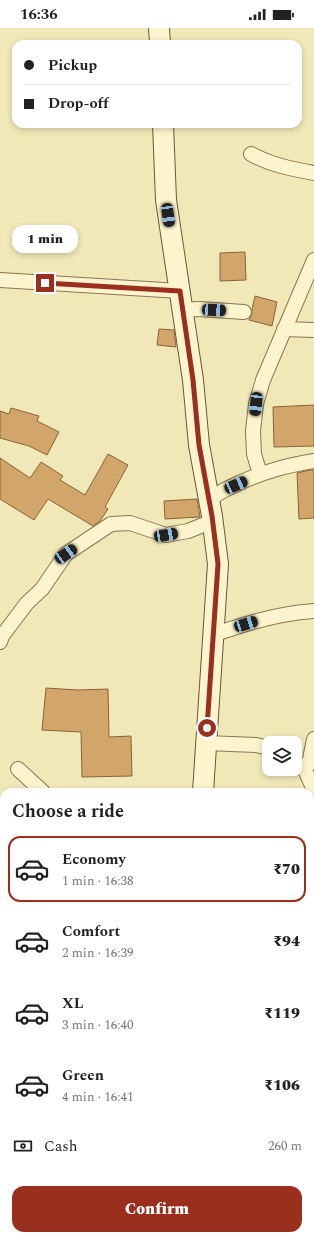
<!DOCTYPE html>
<meta charset="utf-8">
<style>
body{margin:0;font-family:Spectral,serif;background:#f6f6f6;color:#222;height:100vh;display:flex;flex-direction:column;font-size:15px;white-space:nowrap}
*{box-sizing:border-box;margin:0}
p{font-size:13px;color:#767676}
.icon{flex:none;width:22px;height:22px;fill:none;stroke:currentColor;stroke-width:2;stroke-linecap:round;stroke-linejoin:round}
.map{position:relative;flex:1;overflow:hidden}
.details{position:absolute;left:0px;top:760px;width:314px;height:452px;display:flex;flex-direction:column;background:#fff;border-radius:12px 12px 0 0;box-shadow:0 2px 6px #0003}
.details>*{flex:none}
.hud{position:absolute;left:12px;top:12px;width:290px;height:88px;border-radius:12px;box-shadow:0 2px 6px #0003;display:grid;align-content:center;height:88px;padding:0 12px;background:#fff}
.fabs{position:absolute;left:262px;top:708px;display:grid;gap:8px}
.fabs a{display:grid;place-items:center;width:40px;height:40px;border-radius:8px;background:#fff;box-shadow:0 2px 6px #0003;font-size:20px}
.end{position:absolute;width:18px;height:18px;margin:-9px;border:5px solid #9b2f1e;background:#fff;box-shadow:0 0 0 2px #fff}
.from{border-radius:50%}
.bubble{position:absolute;height:28px;border-radius:12px;background:#fff;box-shadow:0 2px 6px #0003;font-size:13px;font-weight:800;line-height:28px;text-align:center}
.car{position:absolute;width:12px;height:24px;margin:-12px -6px;border-radius:5px;box-shadow:0 0 3px 1px #0007;background:linear-gradient(#222 24%,#8ab4d8 0 40%,#222 0 76%,#8ab4d8 0 86%,#222 0)}
.hud b{display:flex;align-items:center;gap:14px;height:38px;font-size:15px}
.hud b+b{border-top:1px solid #e0e0e0}
.hud i{width:10px;height:10px;background:#222}
ul{padding:0;list-style:none}
li{display:flex;align-items:center;gap:12px;height:66px;margin:0 8px 6px;padding:0 4px;border:2px solid transparent;border-radius:12px}
li div{flex:1}
li b{display:block;font-size:15px}
li em{font-style:normal;font-weight:800}
li.current{border-color:#9b2f1e}
li>.icon{width:36px;height:36px;stroke-width:1.5}
h2{padding:0 12px;font-size:18px;line-height:48px}
.pay{display:flex;align-items:center;gap:10px;height:44px;padding:0 12px;font-size:15px}
.pay p{margin-inline-start:auto}
.primary-button{display:flex;gap:8px;margin-top:auto;padding:8px 12px}
.primary-button a{flex:1;height:46px;border-radius:12px;background:#9b2f1e;color:#fff;font-size:16px;font-weight:800;line-height:46px;text-align:center}
.status{display:flex;justify-content:space-between;align-items:center;height:28px;padding:0 20px;background:#fff;direction:ltr}
.status svg{height:11px;fill:currentColor}
.map>svg:first-child{display:block}
.building{fill:#d2a56b;stroke:#896337}
.lines{fill:none;stroke-linecap:round;stroke-linejoin:round}
.street-casing{stroke:#887752;stroke-width:16}
.secondary-casing{stroke:#695736;stroke-width:22}
.street{stroke:#fcf4cc;stroke-width:14}
.secondary{stroke:#fcf4cc;stroke-width:20}
.route{stroke:#9b2f1e;stroke-width:5}
</style>
<div class="status"><b>16:36</b><svg viewBox="0 0 49 12"><path d="M0 12V9h3v3zM5 12V6h3v6zM10 12V3h3v9zM15 12V0h3v12zM26 1h20v11H26zM47 4h2v5h-2z"/></svg></div>
<div class="map">
<svg width="314" height="1212" viewBox="0 0 314 1212">
<rect width="100%" height="100%" fill="#f1e8b8"/>
<g class="building">
<path d="M 245,224 L 246,252 L 220,253 L 220,225 Z"/>
<path d="M 255,268 L 277,274 L 272,298 L 249,292 L 252,285 L 252,281 Z"/>
<path d="M 159,301 L 174,302 L 176,319 L 157,317 Z"/>
<path d="M 314,377 L 314,418 L 274,419 L 273,379 Z"/>
<path d="M 11,380 L 39,388 L 37,393 L 59,404 L 47,427 L 29,418 L 0,410 L 0,383 L 9,386 Z"/>
<path d="M 108,426 L 128,437 L 105,479 L 108,481 L 100,493 L 93,498 L 48,471 L 34,492 L 0,471 L 0,430 L 30,450 L 41,434 L 63,448 L 60,452 L 85,467 Z"/>
<path d="M 310,442 L 314,442 L 314,490 L 299,491 L 297,445 Z"/>
<path d="M 197,471 L 200,489 L 165,491 L 164,473 Z"/>
<path d="M 46,660 L 78,662 L 108,661 L 109,709 L 131,708 L 132,748 L 82,749 L 81,704 L 42,702 Z"/>
</g>
<g class="lines">
<g class="street-casing">
<g id="street">
<path d="M 251,126 C 271,137 292,141 314,145"/>
<path d="M 0,252 L 180,263"/>
<path d="M 182,282 L 199,281 L 244,284"/>
<path d="M 284,301 L 314,302"/>
<path d="M 260,446 L 254,426 L 253,403 L 256,376 L 263,352 L 314,232"/>
<path d="M 209,472 C 220,463 227,461 239,455 C 266,443 285,438 314,433"/>
<path d="M 213,607 C 246,595 279,585 314,583"/>
<path d="M 0,614 L 2,608 L 27,575 L 42,561 L 66,526 L 111,496 L 130,495 L 166,507 L 188,503 L 213,493"/>
<path d="M 206,715 L 256,717 L 269,720"/>
<path d="M 295,733 L 305,742 L 314,762"/>
<path d="M 302,739 L 309,736 L 314,711"/>
<path d="M 18,741 L 43,764"/>
<path d="M 310,941 L 314,941"/>
</g>
</g>
<g class="secondary-casing">
<g id="secondary">
<path d="M 159,0 L 160,16"/>
<path d="M 163,96 L 166,172 L 193,352 L 199,417 L 212,488 L 218,536 L 203,764"/>
<path d="M 156,1212 L 157,1208"/>
</g>
</g>
<use href="#street" class="street"/>
<use href="#secondary" class="secondary"/>
</g>
<g class="lines">
<path class="route" d="M 45,255 L 180,263 L 193,352 L 199,417 L 212,488 L 218,536 L 207,700"/>
</g>
</svg>
<div class="fabs">
<a><svg class="icon" aria-label="layers" viewBox="0 0 24 24"><path d="M12 4l9 5-9 5-9-5zM3 14l9 5 9-5"/></svg></a>
</div>
<i class="end from" style="left:207px;top:700px"></i>
<i class="end" style="left:45px;top:255px"></i>
<div class="bubble" style="left:12px;top:197px;width:66px">1 min</div>
<i class="car" style="left:168px;top:187px;rotate:172deg"></i>
<i class="car" style="left:214px;top:282px;rotate:93deg"></i>
<i class="car" style="left:256px;top:376px;rotate:186deg"></i>
<i class="car" style="left:236px;top:457px;rotate:66deg"></i>
<i class="car" style="left:166px;top:507px;rotate:80deg"></i>
<i class="car" style="left:66px;top:526px;rotate:55deg"></i>
<i class="car" style="left:246px;top:596px;rotate:73deg"></i>
<div class="hud">
<b><i class="from"></i>Pickup</b>
<b><i></i>Drop-off</b>
</div>
<section class="details">
<h2>Choose a ride</h2>
<ul>
<li class="current"><svg class="icon" aria-label="car" viewBox="0 0 24 24"><path d="M5 17H2v-5l4-1 3-4h7l3 4 3 1v5h-3M9 17h6M6 11h13"/><circle cx="7" cy="17" r="2"/><circle cx="17" cy="17" r="2"/></svg><div><b>Economy</b><p>1 min · 16:38</p></div><em>₹70</em></li>
<li><svg class="icon" aria-label="car" viewBox="0 0 24 24"><path d="M5 17H2v-5l4-1 3-4h7l3 4 3 1v5h-3M9 17h6M6 11h13"/><circle cx="7" cy="17" r="2"/><circle cx="17" cy="17" r="2"/></svg><div><b>Comfort</b><p>2 min · 16:39</p></div><em>₹94</em></li>
<li><svg class="icon" aria-label="car" viewBox="0 0 24 24"><path d="M5 17H2v-5l4-1 3-4h7l3 4 3 1v5h-3M9 17h6M6 11h13"/><circle cx="7" cy="17" r="2"/><circle cx="17" cy="17" r="2"/></svg><div><b>XL</b><p>3 min · 16:40</p></div><em>₹119</em></li>
<li><svg class="icon" aria-label="car" viewBox="0 0 24 24"><path d="M5 17H2v-5l4-1 3-4h7l3 4 3 1v5h-3M9 17h6M6 11h13"/><circle cx="7" cy="17" r="2"/><circle cx="17" cy="17" r="2"/></svg><div><b>Green</b><p>4 min · 16:41</p></div><em>₹106</em></li>
</ul>
<div class="pay"><svg class="icon" aria-label="cash" viewBox="0 0 24 24"><path d="M3 7h18v10H3z"/><circle cx="12" cy="12" r="2"/></svg>Cash<p>260 m</p></div>
<div class="primary-button"><a>Confirm</a></div>
</section>
</div>
